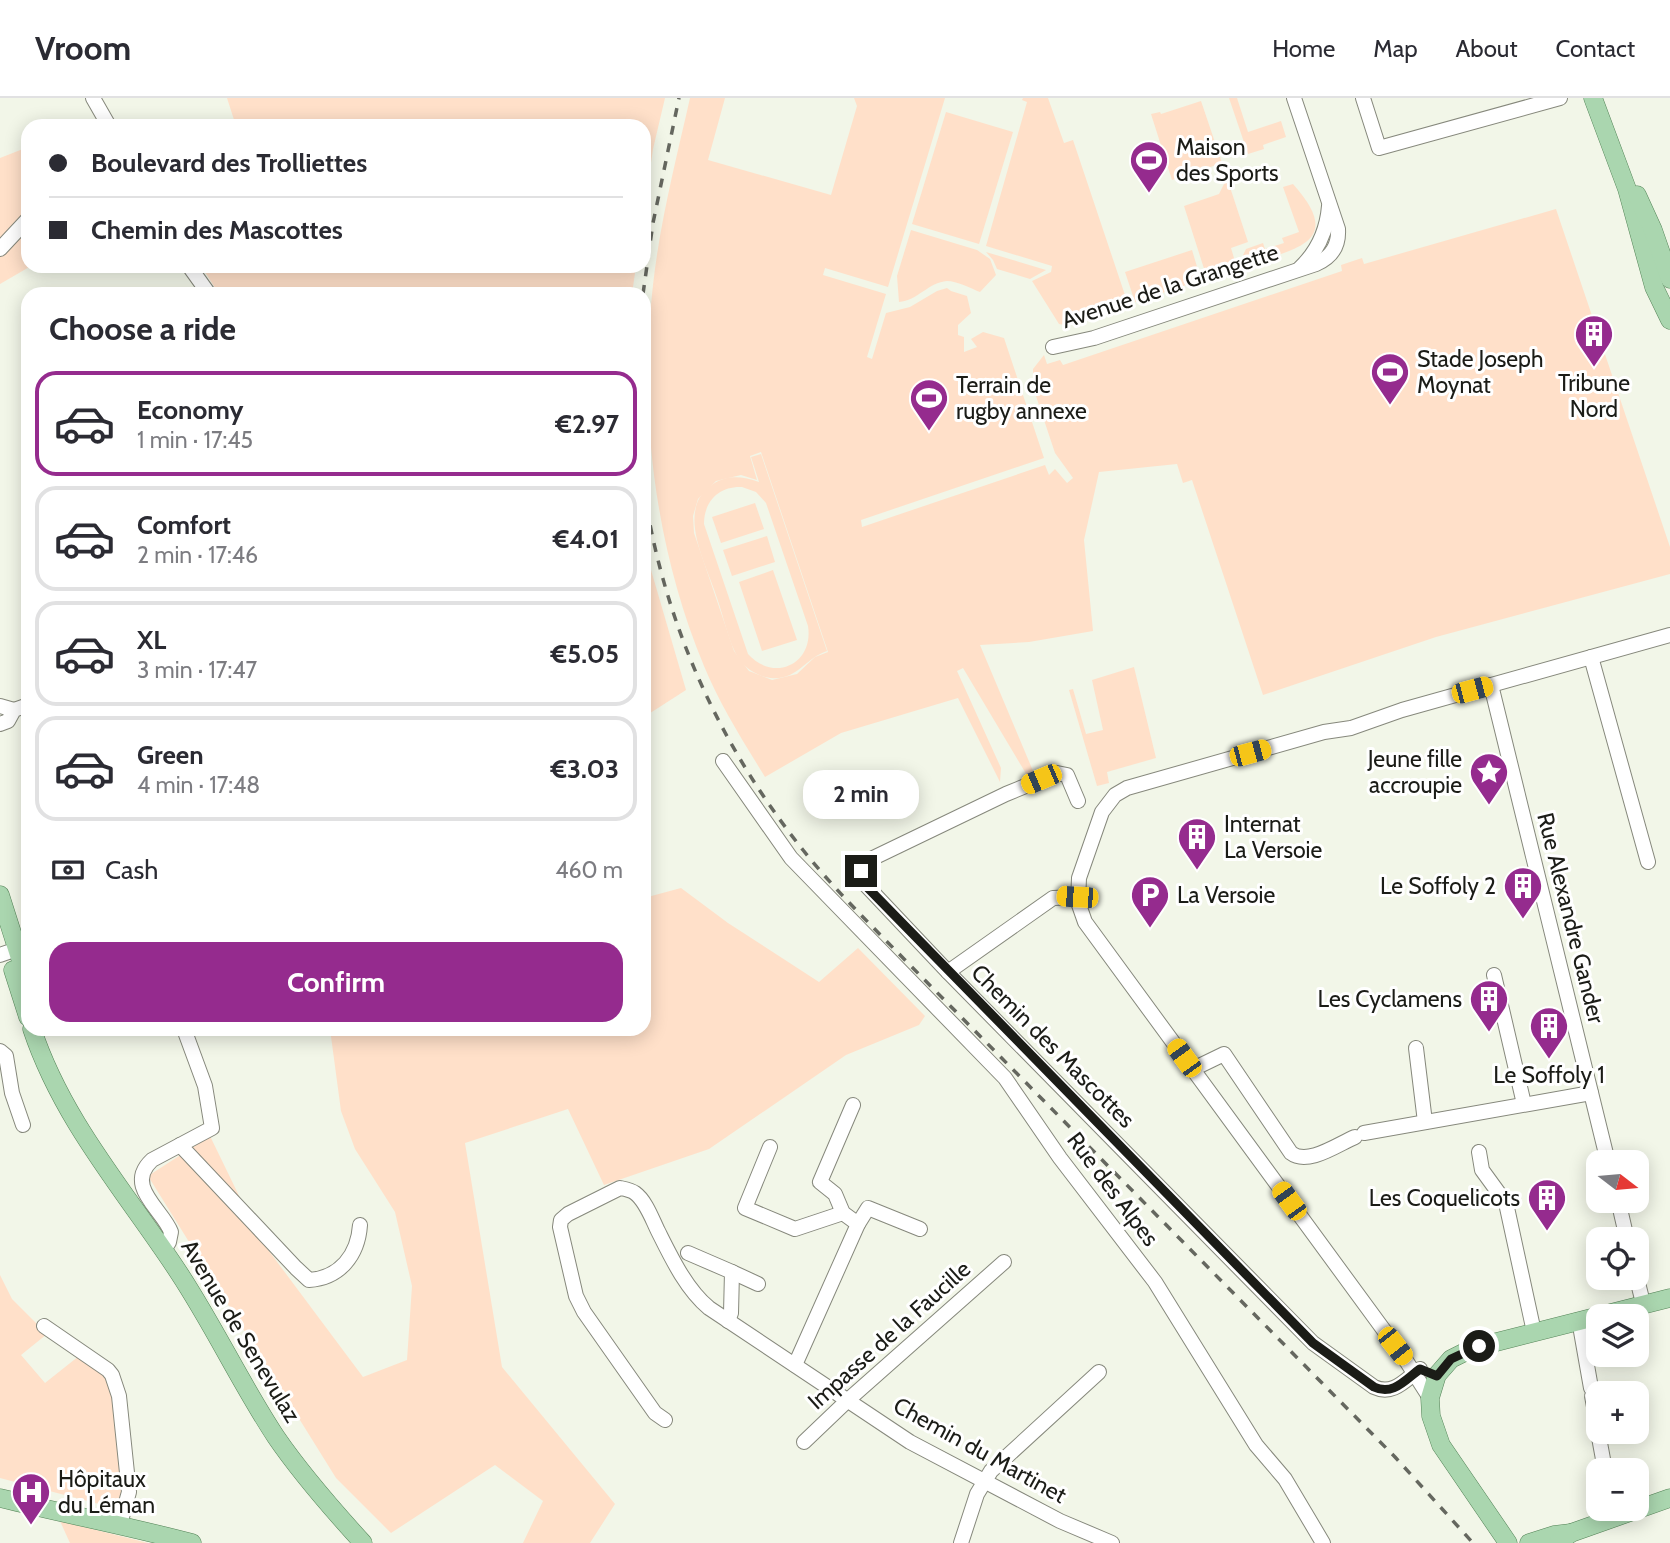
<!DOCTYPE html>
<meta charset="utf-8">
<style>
body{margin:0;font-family:Cabin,sans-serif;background:#f2f2f3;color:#2b2b33;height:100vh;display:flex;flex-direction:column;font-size:26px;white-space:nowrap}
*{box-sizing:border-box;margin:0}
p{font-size:23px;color:#7c7c81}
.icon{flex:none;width:38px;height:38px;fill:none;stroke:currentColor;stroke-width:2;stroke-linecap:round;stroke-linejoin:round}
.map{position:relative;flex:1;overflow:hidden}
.panel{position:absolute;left:21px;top:189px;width:630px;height:749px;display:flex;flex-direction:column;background:#fff;border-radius:21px;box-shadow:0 4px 18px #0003}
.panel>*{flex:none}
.top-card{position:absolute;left:21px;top:21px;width:630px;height:154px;border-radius:21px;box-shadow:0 4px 18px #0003;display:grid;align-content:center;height:154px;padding:0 28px;background:#fff}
.needle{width:46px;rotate:106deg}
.controls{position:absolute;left:1586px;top:1052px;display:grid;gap:14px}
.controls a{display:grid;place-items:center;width:63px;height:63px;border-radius:14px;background:#fff;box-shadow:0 4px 18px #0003;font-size:35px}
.end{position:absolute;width:32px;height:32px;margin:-16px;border:9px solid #1b1c17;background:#fff;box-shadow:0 0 0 4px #fff}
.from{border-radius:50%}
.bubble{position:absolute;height:49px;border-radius:21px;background:#fff;box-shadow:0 4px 18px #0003;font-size:23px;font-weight:700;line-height:49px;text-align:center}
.car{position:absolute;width:21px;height:42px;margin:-21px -10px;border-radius:9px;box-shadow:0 0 5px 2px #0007;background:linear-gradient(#f5c518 24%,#345 0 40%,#f5c518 0 76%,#345 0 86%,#f5c518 0)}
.top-card b{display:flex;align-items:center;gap:24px;height:66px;font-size:26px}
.top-card b+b{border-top:2px solid #e1e1e2}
.top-card i{width:18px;height:18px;background:#2b2b33}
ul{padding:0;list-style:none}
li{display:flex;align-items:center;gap:21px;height:105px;margin:0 14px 10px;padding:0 14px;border:4px solid #e1e1e2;border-radius:21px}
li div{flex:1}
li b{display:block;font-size:26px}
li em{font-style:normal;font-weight:700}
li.current{border-color:#952b8e}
li>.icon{width:63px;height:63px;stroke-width:1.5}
h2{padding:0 28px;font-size:32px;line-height:84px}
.pay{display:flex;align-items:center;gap:18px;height:77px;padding:0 28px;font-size:26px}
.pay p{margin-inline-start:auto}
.button{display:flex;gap:14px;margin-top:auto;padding:14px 28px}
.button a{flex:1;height:80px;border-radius:21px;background:#952b8e;color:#fff;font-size:28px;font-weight:700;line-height:80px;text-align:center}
header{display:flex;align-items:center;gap:42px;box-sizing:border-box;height:98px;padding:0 35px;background:#fff;border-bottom:2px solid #e1e1e2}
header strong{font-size:33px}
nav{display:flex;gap:38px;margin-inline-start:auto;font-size:24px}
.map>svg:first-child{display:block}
.green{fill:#ffe0c9;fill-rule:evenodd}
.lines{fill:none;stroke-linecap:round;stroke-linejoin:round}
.minor-casing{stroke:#86887c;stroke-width:16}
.major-casing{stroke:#548357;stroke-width:19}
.minor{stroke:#fff;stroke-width:14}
.major{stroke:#aad6af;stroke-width:18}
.rail{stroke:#65675f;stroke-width:3.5;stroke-dasharray:9 9;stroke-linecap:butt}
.route{stroke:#1b1c17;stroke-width:9}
.labels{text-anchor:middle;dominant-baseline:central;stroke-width:6;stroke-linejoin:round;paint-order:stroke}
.poi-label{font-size:23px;fill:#1b1c17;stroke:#fff;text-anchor:start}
.street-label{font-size:23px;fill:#1b1c17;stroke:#fff}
</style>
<header>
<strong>Vroom</strong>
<nav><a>Home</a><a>Map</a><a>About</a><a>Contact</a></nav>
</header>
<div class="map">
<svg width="1670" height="1445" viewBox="0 0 1670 1445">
<rect width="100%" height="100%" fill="#f2f6e8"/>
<g class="green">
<path d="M 227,0 L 665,0 L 653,51 L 644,113 L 644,28 L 236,28 Z"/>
<path d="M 690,0 L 725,0 L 708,62 L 831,97 L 857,8 L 854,0 L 945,0 L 888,189 L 825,170 L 823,177 L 886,196 L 867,259 L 872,261 L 886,215 L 910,209 L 937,193 L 947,190 L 951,193 L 967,198 L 971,215 L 958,227 L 958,237 L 964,239 L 964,254 L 977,249 L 971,241 L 983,234 L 1004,240 L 1044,360 L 861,422 L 862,429 L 1045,367 L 1049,377 L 1055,371 L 1067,385 L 1073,380 L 1055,355 L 1033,289 L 1033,271 L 1044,257 L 1047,266 L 1060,262 L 1063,267 L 1342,173 L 1341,167 L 1362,160 L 1364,166 L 1556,111 L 1670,449 L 1670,476 L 1436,539 L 1263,597 L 1192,382 L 1183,385 L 1177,366 L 1099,374 L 1084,442 L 1093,533 L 1029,544 L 980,547 L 1036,680 L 1028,679 L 963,570 L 957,573 L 1001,670 L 1000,684 L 958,600 L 841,635 L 765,679 C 743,643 720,607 704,568 C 655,450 638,313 653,187 C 660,124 676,62 690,0 ZM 761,354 L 828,554 L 815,559 L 797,576 L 772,582 L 749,573 L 734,553 L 694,435 L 693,418 L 698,401 L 716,383 L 741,377 L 757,382 L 750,358 Z"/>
<path d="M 1023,0 L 1048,0 L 1064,45 L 1073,42 L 1128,206 L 1065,227 L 1059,226 L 1032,183 L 1051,174 L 1052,168 L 986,148 L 1027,4 L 1022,2 Z"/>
<path d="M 1229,0 L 1237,0 L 1248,34 L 1281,23 L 1286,39 L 1263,47 L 1264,51 L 1248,56 Z"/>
<path d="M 1201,3 L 1222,65 L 1172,82 L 1151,16 L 1160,14 L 1161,16 Z"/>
<path d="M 946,14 L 1013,34 L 979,146 L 912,126 Z"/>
<path d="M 28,49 L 28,168 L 31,168 L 0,186 L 0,60 Z"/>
<path d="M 1227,80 L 1248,144 L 1231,150 L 1237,170 L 1207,180 L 1184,108 L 1219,96 Z"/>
<path d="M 1293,86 C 1346,145 1295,151 1246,167 L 1243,157 L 1246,151 L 1263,145 L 1265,151 L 1284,145 L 1282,140 L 1299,134 L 1283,89 Z"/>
<path d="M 911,132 L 977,152 L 990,161 L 996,177 L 980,194 C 970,190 957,183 947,183 C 929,184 917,203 899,204 L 897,178 Z"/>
<path d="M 1192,152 L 1201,182 L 1135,204 L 1125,174 Z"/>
<path d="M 986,154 L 1046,172 L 1030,181 L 997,171 L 993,162 Z"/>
<path d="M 201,168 L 636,168 L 632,196 L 219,196 Z"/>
<path d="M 761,356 L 827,553 C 803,561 796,586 765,579 C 755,576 745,570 739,561 C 728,544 724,519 717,500 C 707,467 674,411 713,386 C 729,376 743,379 759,384 L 751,359 ZM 742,389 L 756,394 L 766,405 L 808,528 C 814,566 774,585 748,556 L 704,426 C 704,403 719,388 742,389 Z"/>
<path d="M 755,405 L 764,431 L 721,445 L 712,419 Z"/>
<path d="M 767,438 L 775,464 L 732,478 L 723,452 Z"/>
<path d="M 644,448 L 686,592 L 644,619 Z"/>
<path d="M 773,472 L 797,542 L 762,553 L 739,484 Z"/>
<path d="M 1134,569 L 1156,660 L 1107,674 L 1109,685 L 1097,688 L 1069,592 L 1073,591 L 1086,636 L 1103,632 L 1092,582 Z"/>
<path d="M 681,790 L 728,825 L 819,884 L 858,850 L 925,918 L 919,927 L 846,957 L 709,1051 L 604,1087 L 568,1011 L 465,1045 L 502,1269 L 615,1406 L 590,1445 L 523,1445 L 543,1403 L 495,1367 L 391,1435 L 336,1380 L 148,1078 L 210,1038 L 260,1141 L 363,1279 L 407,1262 L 412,1188 L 395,1114 L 355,1051 L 341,1013 L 330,931 L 644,931 L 644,800 Z"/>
<path d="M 0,1177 L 12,1201 L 47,1236 L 21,1257 L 45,1285 L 79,1258 L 102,1273 L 111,1290 L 123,1396 L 118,1411 L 0,1380 Z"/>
<path d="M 60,1423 L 148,1445 L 70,1445 Z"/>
</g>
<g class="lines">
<g class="minor-casing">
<g id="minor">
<path d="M 93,0 L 109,28"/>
<path d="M 1363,0 L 1379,50 L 1560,0"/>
<path d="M 0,151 L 28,121"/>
<path d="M 189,168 L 209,196"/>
<path d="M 1300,170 C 1318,153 1327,132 1329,108"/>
<path d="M 1053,249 L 1094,240 L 1316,166 C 1332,159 1339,147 1338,131 L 1294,0"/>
<path d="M 1591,559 L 1648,764"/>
<path d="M 1491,587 L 1608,1064"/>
<path d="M 0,608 L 14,612"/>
<path d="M 0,626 L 8,623 L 14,612 L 28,607"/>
<path d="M 723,663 L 791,760 L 1005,980 L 1060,1060 L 1155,1184 L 1256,1347 L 1285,1381 L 1323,1445"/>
<path d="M 1078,703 L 1067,677 L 1057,675 L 1006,696 L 869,762 L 862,769 L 862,783 L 948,874 L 1313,1245 L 1374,1289 C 1393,1298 1405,1282 1420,1271"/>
<path d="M 0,857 L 17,851"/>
<path d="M 948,874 L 1053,800 L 1077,799"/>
<path d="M 1494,877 L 1524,1006"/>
<path d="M 1416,950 L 1425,1024"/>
<path d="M 0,953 L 6,958 L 12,995 L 23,1027"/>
<path d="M 1193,971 L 1224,956 L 1291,1055 C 1308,1068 1338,1046 1355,1039"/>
<path d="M 1364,1035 L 1591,995"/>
<path d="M 180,1047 L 296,1170 L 309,1182 C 340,1180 358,1157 360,1127"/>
<path d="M 770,1049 L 745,1110 L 795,1131 L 843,1115"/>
<path d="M 1479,1054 L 1482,1072 L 1506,1105 L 1534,1234"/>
<path d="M 1618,1102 L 1627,1141"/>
<path d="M 858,1126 L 868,1110 L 920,1131"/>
<path d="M 164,1152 L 169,1144 L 171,1134 C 162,1111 124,1088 152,1062 L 212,1030 L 205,988 L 184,931"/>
<path d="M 688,1155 L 732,1174 L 731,1215 L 728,1223"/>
<path d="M 732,1174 L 758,1186"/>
<path d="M 1636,1177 L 1643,1205"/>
<path d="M 1579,1222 L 1591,1290"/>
<path d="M 44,1228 L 108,1272 L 112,1277 L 119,1298 L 129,1394 L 120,1426"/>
<path d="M 795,1267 L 858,1126 L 843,1115 L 835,1096 L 820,1084 L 853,1007"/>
<path d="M 1592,1298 L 1598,1330"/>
<path d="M 1430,1300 L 1405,1261 L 1085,824 L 1078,804 L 1079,780 L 1102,714 L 1115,697 L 1127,690 L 1324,634 L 1351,630 L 1402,612 L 1670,537"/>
<path d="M 665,1322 L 655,1315 L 584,1214 L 576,1198 L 560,1129 L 561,1122 L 568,1116 L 620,1090 C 625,1091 631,1092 635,1095 C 646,1103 652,1121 658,1133 C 671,1159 686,1191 709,1210 L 910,1344 L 1060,1423 L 1112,1445"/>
<path d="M 1598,1334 L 1605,1372"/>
<path d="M 804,1344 L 848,1302 L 1004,1164"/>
<path d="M 961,1445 L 977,1396 L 991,1373 L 1099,1274"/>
</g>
</g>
<g class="major-casing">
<g id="major">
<path d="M 1593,0 L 1627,91 L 1654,189 L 1670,222"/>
<path d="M 1637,97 L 1653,132 L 1670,181"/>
<path d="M 0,797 L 28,885"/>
<path d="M 13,872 L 28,919"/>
<path d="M 32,931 C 63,1024 126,1094 179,1175 C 214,1228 241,1286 276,1339 C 302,1377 332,1411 363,1445"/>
<path d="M 0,1400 C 64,1416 128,1428 192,1445"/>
<path d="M 1508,1445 L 1441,1347 L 1431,1318 L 1430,1300 L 1437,1277 L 1451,1261 L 1473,1250 L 1670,1200"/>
<path d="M 1529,1445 L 1554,1437 L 1571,1435"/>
<path d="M 1558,1445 L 1571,1435 L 1670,1400"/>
</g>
</g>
<use href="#minor" class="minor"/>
<use href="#major" class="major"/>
<g class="rail">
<path d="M 643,196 L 653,125 L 679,0"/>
<path d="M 644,392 C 664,525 719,647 803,752 C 834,791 869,825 904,861 L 1395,1359 L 1473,1445"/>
</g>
</g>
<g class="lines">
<path class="route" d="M 861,773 L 865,787 L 1313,1245 L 1374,1289 C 1393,1298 1405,1282 1420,1271 L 1437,1278 L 1451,1261 L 1479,1248"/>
</g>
<defs>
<g id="stadium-pin" transform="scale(2.0125)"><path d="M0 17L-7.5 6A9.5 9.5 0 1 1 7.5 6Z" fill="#952b8e" stroke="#fff"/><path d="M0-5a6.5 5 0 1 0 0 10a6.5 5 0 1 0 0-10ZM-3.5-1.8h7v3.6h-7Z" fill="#fff"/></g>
<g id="building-pin" transform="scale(2.0125)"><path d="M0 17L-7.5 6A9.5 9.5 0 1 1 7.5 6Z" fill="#952b8e" stroke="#fff"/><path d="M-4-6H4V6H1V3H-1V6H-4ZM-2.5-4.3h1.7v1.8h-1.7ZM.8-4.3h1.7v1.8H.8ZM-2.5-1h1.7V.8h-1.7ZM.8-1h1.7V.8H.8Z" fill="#fff"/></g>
<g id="sight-pin" transform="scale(2.0125)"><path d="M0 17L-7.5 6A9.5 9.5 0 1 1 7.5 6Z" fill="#952b8e" stroke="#fff"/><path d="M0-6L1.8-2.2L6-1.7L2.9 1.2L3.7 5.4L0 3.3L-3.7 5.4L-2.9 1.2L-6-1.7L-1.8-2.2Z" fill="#fff"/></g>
<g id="parking-pin" transform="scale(2.0125)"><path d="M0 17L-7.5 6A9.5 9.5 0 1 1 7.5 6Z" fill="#952b8e" stroke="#fff"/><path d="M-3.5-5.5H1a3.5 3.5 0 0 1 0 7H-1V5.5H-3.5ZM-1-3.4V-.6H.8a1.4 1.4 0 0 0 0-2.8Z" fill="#fff"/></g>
<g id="hospital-pin" transform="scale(2.0125)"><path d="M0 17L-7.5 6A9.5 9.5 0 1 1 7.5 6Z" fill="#952b8e" stroke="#fff"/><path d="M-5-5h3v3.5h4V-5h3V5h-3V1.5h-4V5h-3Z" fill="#fff"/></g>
</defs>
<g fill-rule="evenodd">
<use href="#stadium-pin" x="1149" y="62"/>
<use href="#building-pin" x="1594" y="236"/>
<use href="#stadium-pin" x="1390" y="274"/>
<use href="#stadium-pin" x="929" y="300"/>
<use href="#sight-pin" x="1489" y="674"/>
<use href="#building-pin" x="1197" y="739"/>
<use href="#building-pin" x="1523" y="788"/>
<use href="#parking-pin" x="1150" y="797"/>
<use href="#building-pin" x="1489" y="901"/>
<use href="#building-pin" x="1549" y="928"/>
<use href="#building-pin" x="1547" y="1100"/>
<use href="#hospital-pin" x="31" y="1394"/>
</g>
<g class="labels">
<g class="poi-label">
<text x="1176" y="49">Maison<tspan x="1176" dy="26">des Sports</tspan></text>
<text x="1417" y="261">Stade Joseph<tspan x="1417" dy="26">Moynat</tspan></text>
<text x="1594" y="285" text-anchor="middle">Tribune<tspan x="1594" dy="26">Nord</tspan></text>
<text x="956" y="287">Terrain de<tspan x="956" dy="26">rugby annexe</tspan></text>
<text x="1462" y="661" text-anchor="end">Jeune fille<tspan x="1462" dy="26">accroupie</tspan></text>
<text x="1224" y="726">Internat<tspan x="1224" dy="26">La Versoie</tspan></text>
<text x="1496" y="788" text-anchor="end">Le Soffoly 2</text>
<text x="1177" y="797">La Versoie</text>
<text x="1462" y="901" text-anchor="end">Les Cyclamens</text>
<text x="1549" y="977" text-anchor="middle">Le Soffoly 1</text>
<text x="1520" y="1100" text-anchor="end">Les Coquelicots</text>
<text x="58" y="1381">Hôpitaux<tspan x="58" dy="26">du Léman</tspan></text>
</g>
<g class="street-label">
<text transform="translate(1170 188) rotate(-18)">Avenue de la Grangette</text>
<text transform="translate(1571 820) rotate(76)">Rue Alexandre Gander</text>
<text transform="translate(1053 948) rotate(45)">Chemin des Mascottes</text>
<text transform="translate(1113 1091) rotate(53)">Rue des Alpes</text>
<text transform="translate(241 1233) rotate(59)">Avenue de Senevulaz</text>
<text transform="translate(889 1237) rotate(-42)">Impasse de la Faucille</text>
<text transform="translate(980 1352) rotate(29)">Chemin du Martinet</text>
</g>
</g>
</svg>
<div class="controls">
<a><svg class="needle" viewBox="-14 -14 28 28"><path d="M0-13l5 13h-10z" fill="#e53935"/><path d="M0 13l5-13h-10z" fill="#7c7c81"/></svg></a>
<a><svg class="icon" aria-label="locate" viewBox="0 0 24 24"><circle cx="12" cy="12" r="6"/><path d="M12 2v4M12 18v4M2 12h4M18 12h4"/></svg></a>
<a><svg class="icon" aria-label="layers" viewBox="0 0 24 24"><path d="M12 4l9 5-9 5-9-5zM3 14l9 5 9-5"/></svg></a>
<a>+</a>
<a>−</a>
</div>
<i class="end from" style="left:1479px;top:1248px"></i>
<i class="end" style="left:861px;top:773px"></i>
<div class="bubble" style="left:803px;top:672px;width:116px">2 min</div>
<i class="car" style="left:1472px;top:592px;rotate:75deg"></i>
<i class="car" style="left:1250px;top:655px;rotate:75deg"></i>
<i class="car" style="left:1041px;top:681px;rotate:247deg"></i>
<i class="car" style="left:1077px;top:799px;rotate:273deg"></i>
<i class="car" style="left:1184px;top:960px;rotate:324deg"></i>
<i class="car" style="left:1289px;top:1103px;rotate:324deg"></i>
<i class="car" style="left:1395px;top:1248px;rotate:142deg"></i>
<div class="top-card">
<b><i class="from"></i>Boulevard des Trolliettes</b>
<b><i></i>Chemin des Mascottes</b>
</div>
<section class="panel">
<h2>Choose a ride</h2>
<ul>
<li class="current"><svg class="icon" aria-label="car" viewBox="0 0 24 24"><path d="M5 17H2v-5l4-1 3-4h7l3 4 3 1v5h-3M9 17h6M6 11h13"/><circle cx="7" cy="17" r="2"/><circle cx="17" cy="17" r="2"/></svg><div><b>Economy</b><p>1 min · 17:45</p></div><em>€2.97</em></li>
<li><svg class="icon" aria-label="car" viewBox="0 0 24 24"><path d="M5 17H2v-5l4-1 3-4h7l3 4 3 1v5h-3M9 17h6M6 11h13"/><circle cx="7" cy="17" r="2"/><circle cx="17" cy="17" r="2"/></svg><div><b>Comfort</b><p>2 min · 17:46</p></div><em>€4.01</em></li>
<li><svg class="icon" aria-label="car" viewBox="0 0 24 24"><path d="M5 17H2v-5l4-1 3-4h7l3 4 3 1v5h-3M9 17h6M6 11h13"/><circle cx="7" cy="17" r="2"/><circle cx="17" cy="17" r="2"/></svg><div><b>XL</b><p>3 min · 17:47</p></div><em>€5.05</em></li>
<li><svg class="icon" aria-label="car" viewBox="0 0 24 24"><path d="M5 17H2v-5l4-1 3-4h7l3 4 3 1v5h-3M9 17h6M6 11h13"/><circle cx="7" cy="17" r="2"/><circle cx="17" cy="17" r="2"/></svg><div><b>Green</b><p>4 min · 17:48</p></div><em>€3.03</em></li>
</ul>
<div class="pay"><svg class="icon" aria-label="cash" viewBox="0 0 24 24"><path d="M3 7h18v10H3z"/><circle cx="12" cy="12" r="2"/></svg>Cash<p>460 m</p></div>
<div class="button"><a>Confirm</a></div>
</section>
</div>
